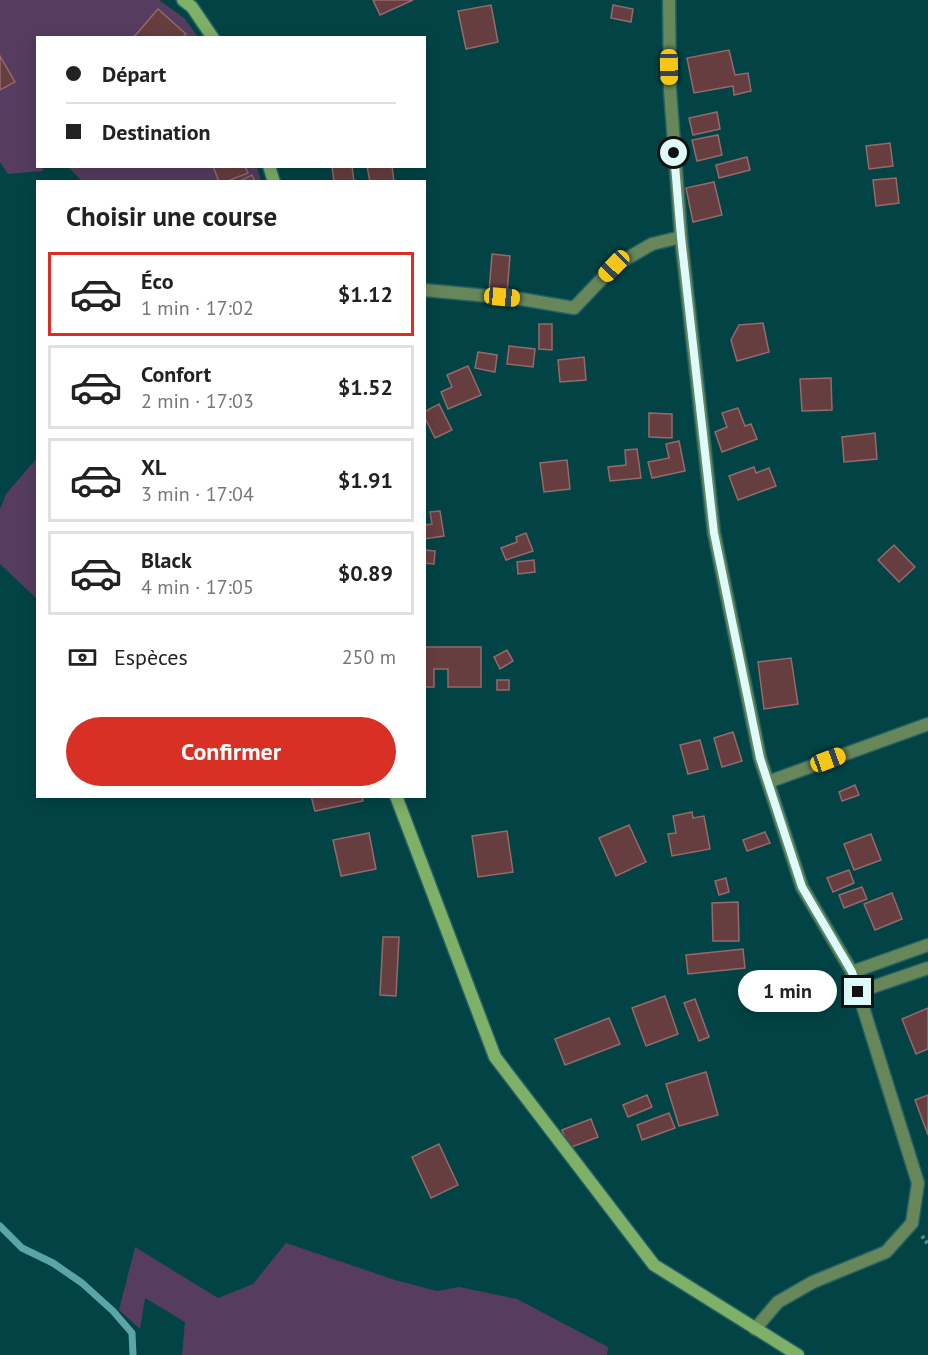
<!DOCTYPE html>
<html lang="fr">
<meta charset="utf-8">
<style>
body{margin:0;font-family:"PT Sans",sans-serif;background:#f2f2f2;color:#222;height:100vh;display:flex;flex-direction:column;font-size:22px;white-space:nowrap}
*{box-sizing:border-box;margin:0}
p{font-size:20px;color:#767676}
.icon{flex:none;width:33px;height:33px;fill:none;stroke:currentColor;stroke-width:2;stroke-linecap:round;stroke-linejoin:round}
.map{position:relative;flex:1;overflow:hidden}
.drawer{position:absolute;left:36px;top:180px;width:390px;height:618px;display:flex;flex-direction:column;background:#fff;border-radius:0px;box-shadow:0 3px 15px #0003}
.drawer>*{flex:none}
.banner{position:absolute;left:36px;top:36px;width:390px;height:132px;border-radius:0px;box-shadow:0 3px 15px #0003;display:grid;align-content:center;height:132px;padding:0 30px;background:#fff}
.end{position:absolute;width:27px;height:27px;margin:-14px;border:8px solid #defafa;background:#111;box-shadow:0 0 0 3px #111}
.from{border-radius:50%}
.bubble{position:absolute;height:42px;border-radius:21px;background:#fff;box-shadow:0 3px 15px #0003;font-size:20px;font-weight:600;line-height:42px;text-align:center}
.car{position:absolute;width:18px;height:36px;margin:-18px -9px;border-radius:8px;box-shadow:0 0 4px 2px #0007;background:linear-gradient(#f5c518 24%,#345 0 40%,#f5c518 0 76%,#345 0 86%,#f5c518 0)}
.banner b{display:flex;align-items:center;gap:21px;height:57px;font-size:22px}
.banner b+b{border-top:2px solid #e0e0e0}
.banner i{width:15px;height:15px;background:#222}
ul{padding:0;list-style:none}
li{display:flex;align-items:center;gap:18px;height:84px;margin:0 12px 9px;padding:0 18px;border:3px solid #e0e0e0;border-radius:0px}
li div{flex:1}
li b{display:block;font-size:22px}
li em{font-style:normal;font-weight:600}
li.selected{border-color:#d93025}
li>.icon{width:54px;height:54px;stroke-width:1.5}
h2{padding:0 30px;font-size:27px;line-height:72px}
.pay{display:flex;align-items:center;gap:15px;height:66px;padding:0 30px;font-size:22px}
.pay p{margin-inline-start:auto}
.action{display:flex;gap:12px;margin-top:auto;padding:12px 30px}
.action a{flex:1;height:69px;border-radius:36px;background:#d93025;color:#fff;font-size:24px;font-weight:600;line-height:69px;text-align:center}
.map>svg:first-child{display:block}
.green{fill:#563d60}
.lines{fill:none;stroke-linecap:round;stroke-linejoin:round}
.stream{stroke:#5ba5a7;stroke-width:7}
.building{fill:#673e40;stroke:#96696b;stroke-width:1.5}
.street-casing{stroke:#256162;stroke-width:15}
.secondary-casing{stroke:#256162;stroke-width:15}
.path{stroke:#598c8c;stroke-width:4;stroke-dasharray:3 3;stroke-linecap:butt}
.street{stroke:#67865a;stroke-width:12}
.secondary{stroke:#7fb068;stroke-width:12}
.route{stroke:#defafa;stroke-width:8}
</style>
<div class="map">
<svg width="928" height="1355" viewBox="0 0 928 1355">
<rect width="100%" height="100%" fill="#024445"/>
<g class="green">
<path d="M 0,0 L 159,0 L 184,18 L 198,37 L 38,38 L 38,166 L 43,167 L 43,171 L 8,174 L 0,162 Z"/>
<path d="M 67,166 L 257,167 L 261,181 L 82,181 Z"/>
<path d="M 37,458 L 37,599 L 0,564 L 0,509 L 6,494 Z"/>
<path d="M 286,1243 L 395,1280 L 437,1291 L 459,1287 L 517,1299 L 608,1347 L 607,1355 L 182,1355 L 185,1322 L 145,1298 L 140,1329 L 119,1310 L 135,1247 L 218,1298 L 253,1284 Z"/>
</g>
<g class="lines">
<path class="stream" d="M 0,1226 L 22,1248 L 53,1263 L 82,1283 L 113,1311 L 132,1333 L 133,1355"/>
</g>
<g class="building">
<path d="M 373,0 L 413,0 L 380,15 Z"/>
<path d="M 491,5 L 498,42 L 466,49 L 458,11 Z"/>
<path d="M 613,5 L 633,9 L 631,22 L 611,18 Z"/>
<path d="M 158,9 L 186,34 L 182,38 L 133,38 Z"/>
<path d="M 729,50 L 735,75 L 748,73 L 751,91 L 734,95 L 733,86 L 694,93 L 687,58 Z"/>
<path d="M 0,56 L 15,82 L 0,90 Z"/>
<path d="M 717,112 L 720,129 L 693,135 L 689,118 Z"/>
<path d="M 718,135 L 722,155 L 697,161 L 692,140 Z"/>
<path d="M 890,143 L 893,166 L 869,169 L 866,146 Z"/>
<path d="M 747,157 L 750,170 L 719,178 L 716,165 Z"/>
<path d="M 213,166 L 245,166 L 248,173 L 225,182 L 219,182 Z"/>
<path d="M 332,166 L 352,166 L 354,182 L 334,182 Z"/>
<path d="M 367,166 L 392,166 L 394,182 L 370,182 Z"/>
<path d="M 252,175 L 255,182 L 238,182 Z"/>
<path d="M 896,178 L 899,203 L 876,206 L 873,180 Z"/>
<path d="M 714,182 L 722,215 L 693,222 L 686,188 Z"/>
<path d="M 492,254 L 510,256 L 507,293 L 489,292 Z"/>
<path d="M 763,323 L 769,352 L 737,361 L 731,340 L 739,325 Z"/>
<path d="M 539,324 L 552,324 L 552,350 L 539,349 Z"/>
<path d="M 509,346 L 535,349 L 533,367 L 507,364 Z"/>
<path d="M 478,352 L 497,355 L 495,372 L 475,368 Z"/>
<path d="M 584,357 L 586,380 L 560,382 L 558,360 Z"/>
<path d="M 468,366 L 481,395 L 448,409 L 441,392 L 452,387 L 447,375 Z"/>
<path d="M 831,378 L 832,410 L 802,411 L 800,379 Z"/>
<path d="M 439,404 L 452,430 L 435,438 L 424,416 L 424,412 Z"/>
<path d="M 738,408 L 745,426 L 751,424 L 757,439 L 722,452 L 715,432 L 727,427 L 722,413 Z"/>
<path d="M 649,413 L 672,414 L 672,438 L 649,437 Z"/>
<path d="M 875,433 L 877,459 L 844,462 L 842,437 Z"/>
<path d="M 679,441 L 685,471 L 652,478 L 648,462 L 669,458 L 666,444 Z"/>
<path d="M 637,449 L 641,478 L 610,481 L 608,467 L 626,465 L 625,450 Z"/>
<path d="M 567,460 L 570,489 L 544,492 L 540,463 Z"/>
<path d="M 754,467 L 756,473 L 769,468 L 776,486 L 738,500 L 729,476 Z"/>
<path d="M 440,511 L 444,536 L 424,539 L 424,525 L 432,524 L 430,512 Z"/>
<path d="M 526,533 L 533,551 L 506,560 L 501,548 L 517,542 L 516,537 Z"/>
<path d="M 894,545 L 915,567 L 899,582 L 878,560 Z"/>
<path d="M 424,550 L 435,551 L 434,564 L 424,563 Z"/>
<path d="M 534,560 L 535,572 L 518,574 L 517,562 Z"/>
<path d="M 425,647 L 481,647 L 481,687 L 448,687 L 448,669 L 434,669 L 434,687 L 424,687 Z"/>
<path d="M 507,650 L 513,661 L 500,669 L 494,657 Z"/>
<path d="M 791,658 L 798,704 L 764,709 L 758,662 Z"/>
<rect x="497" y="680" width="12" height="10"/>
<path d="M 733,732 L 742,761 L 722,767 L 714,738 Z"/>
<path d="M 700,740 L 708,769 L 688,774 L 680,745 Z"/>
<path d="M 855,785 L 859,795 L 842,801 L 839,792 Z"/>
<path d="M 311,796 L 362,796 L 363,801 L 315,811 Z"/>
<path d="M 692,812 L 693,818 L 704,816 L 710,849 L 672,856 L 668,834 L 676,833 L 673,816 Z"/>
<path d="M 629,825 L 646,862 L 616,876 L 599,838 Z"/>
<path d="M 507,831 L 513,872 L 478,877 L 472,836 Z"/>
<path d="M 765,832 L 770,843 L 747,851 L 743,840 Z"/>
<path d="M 369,833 L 376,869 L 341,876 L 333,840 Z"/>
<path d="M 871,834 L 881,860 L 854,870 L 844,844 Z"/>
<path d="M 849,870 L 854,883 L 833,892 L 827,878 Z"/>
<path d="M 726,878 L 729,892 L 719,895 L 715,881 Z"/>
<path d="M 862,887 L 867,899 L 844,908 L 839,895 Z"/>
<path d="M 892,893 L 902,919 L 875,930 L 864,904 Z"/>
<path d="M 738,902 L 739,941 L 713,941 L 712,903 Z"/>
<path d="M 383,937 L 399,937 L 396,996 L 380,995 Z"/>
<path d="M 743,949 L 745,968 L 688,974 L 686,955 Z"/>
<path d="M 665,996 L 678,1034 L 646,1046 L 632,1008 Z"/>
<path d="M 695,999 L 709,1037 L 699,1041 L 684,1003 Z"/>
<path d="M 928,1008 L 928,1049 L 916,1054 L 902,1019 Z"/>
<path d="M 609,1018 L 620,1044 L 565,1065 L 555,1039 Z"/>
<path d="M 706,1072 L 718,1115 L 679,1126 L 666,1084 Z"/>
<path d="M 647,1095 L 652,1107 L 628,1117 L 623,1105 Z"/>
<path d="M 928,1095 L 928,1135 L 915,1100 Z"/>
<path d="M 669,1113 L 675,1128 L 642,1140 L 637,1125 Z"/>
<path d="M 591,1119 L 598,1137 L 569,1148 L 562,1130 Z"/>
<path d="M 439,1144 L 458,1185 L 431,1198 L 412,1157 Z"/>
</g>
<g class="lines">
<g class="street-casing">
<g id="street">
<path d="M 669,0 L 670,90 L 681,237 L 714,533 L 760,758 L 802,887 L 852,972 L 918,1183 L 912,1223 L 886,1252 L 813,1282 L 778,1302 L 755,1329"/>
<path d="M 424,290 L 521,299 L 574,308 L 614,266 L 652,244 L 681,237"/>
<path d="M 768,782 L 928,724"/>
<path d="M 852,972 L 928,945"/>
<path d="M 858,992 L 928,968"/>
</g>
</g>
<g class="secondary-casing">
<g id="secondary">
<path d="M 183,0 L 192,7 L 213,38"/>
<path d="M 269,166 L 274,182"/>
<path d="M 396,796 L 495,1057 L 654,1265 L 798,1355"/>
</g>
</g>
<path class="path" d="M 922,1236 L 928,1244"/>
<use href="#street" class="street"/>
<use href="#secondary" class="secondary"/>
</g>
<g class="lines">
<path class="route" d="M 674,153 L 681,237 L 714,533 L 760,758 L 802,887 L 852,972 L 858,992"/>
</g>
</svg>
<i class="end from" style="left:674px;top:153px"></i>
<i class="end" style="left:858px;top:992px"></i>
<div class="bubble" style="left:738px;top:970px;width:99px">1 min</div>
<i class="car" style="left:669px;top:67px;rotate:179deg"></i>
<i class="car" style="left:614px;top:266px;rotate:224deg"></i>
<i class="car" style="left:502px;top:297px;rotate:95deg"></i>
<i class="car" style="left:828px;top:760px;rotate:70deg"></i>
<div class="banner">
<b><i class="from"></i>Départ</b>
<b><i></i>Destination</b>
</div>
<section class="drawer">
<h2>Choisir une course</h2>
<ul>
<li class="selected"><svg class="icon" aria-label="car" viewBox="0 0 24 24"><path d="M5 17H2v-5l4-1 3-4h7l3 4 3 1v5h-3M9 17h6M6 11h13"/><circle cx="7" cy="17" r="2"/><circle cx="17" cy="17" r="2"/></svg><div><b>Éco</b><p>1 min · 17:02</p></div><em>$1.12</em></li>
<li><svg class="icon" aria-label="car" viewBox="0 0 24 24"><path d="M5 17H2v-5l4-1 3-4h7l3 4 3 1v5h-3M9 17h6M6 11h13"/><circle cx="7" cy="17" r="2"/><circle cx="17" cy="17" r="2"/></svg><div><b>Confort</b><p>2 min · 17:03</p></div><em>$1.52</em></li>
<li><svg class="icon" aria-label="car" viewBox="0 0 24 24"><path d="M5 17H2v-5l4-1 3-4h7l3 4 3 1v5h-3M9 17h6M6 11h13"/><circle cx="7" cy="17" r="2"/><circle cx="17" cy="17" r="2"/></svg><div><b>XL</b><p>3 min · 17:04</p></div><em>$1.91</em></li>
<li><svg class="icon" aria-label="car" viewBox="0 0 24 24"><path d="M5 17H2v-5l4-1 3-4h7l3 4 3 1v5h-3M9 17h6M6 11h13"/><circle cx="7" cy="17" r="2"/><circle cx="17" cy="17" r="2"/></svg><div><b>Black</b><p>4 min · 17:05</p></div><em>$0.89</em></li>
</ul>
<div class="pay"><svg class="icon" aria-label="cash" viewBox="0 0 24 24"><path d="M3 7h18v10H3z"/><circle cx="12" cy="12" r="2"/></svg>Espèces<p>250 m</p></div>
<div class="action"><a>Confirmer</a></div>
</section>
</div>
